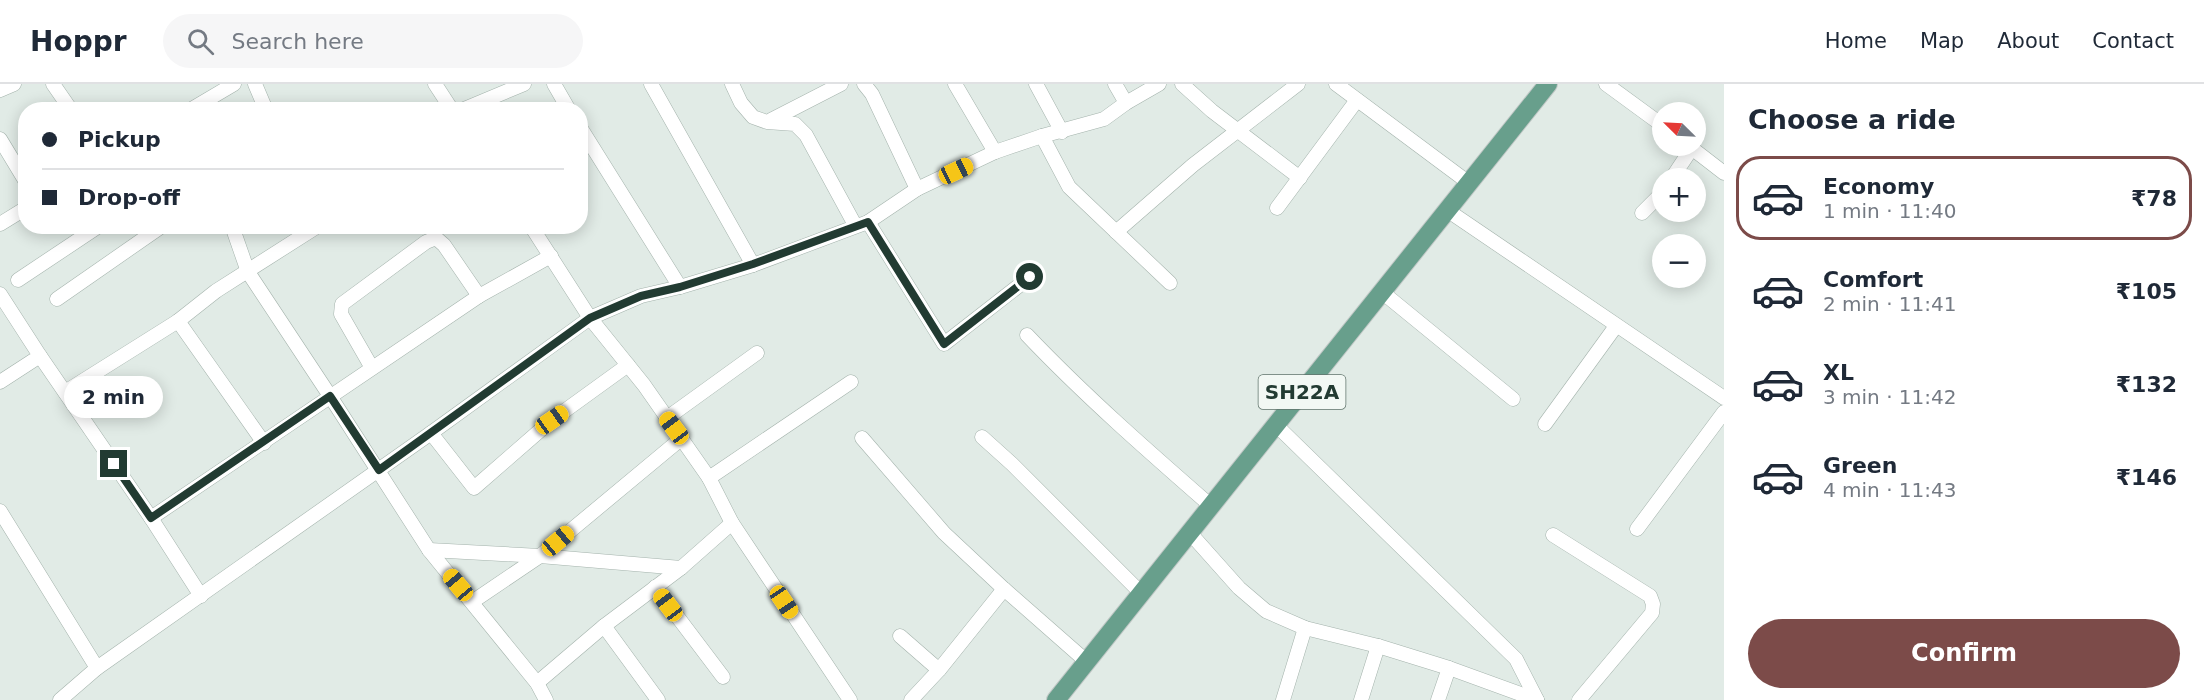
<!DOCTYPE html>
<meta charset="utf-8">
<style>
body{margin:0;font-family:"DejaVu Sans",sans-serif;background:#f6f6f7;color:#1f2937;height:100vh;display:flex;flex-direction:column;font-size:22px;white-space:nowrap}
*{box-sizing:border-box;margin:0}
p{font-size:20px;color:#747a83}
.icon{flex:none;width:33px;height:33px;fill:none;stroke:currentColor;stroke-width:2;stroke-linecap:round;stroke-linejoin:round}
.map{position:relative;flex:1;overflow:hidden}
.details{display:flex;flex-direction:column;background:#fff;width:480px}
.details>*{flex:none}
.top-card{position:absolute;left:18px;top:18px;width:570px;height:132px;border-radius:24px;box-shadow:0 3px 15px #0003;display:grid;align-content:center;height:132px;padding:0 24px;background:#fff}
.needle{width:39px;rotate:294deg}
.buttons{position:absolute;left:1652px;top:18px;display:grid;gap:12px}
.buttons a{display:grid;place-items:center;width:54px;height:54px;border-radius:50%;background:#fff;box-shadow:0 3px 15px #0003;font-size:30px}
.end{position:absolute;width:27px;height:27px;margin:-14px;border:8px solid #223b32;background:#fff;box-shadow:0 0 0 3px #fff}
.from{border-radius:50%}
.bubble{position:absolute;height:42px;border-radius:21px;background:#fff;box-shadow:0 3px 15px #0003;font-size:20px;font-weight:600;line-height:42px;text-align:center}
.car{position:absolute;width:18px;height:36px;margin:-18px -9px;border-radius:8px;box-shadow:0 0 4px 2px #0007;background:linear-gradient(#f5c518 24%,#345 0 40%,#f5c518 0 76%,#345 0 86%,#f5c518 0)}
.top-card b{display:flex;align-items:center;gap:21px;height:57px;font-size:22px}
.top-card b+b{border-top:2px solid #e0e1e3}
.top-card i{width:15px;height:15px;background:#1f2937}
ul{padding:0;list-style:none}
li{display:flex;align-items:center;gap:18px;height:84px;margin:0 12px 9px;padding:0 12px;border:3px solid transparent;border-radius:24px}
li div{flex:1}
li b{display:block;font-size:22px}
li em{font-style:normal;font-weight:600}
li.selected{border-color:#7c4b49}
li>.icon{width:54px;height:54px;stroke-width:1.5}
h2{padding:0 24px;font-size:27px;line-height:72px}
.cta{display:flex;gap:12px;margin-top:auto;padding:12px 24px}
.cta a{flex:1;height:69px;border-radius:36px;background:#7c4b49;color:#fff;font-size:24px;font-weight:600;line-height:69px;text-align:center}
header{display:flex;align-items:center;gap:36px;box-sizing:border-box;height:84px;padding:0 30px;background:#fff;border-bottom:2px solid #e0e1e3}
header strong{font-size:28px}
nav{display:flex;gap:33px;margin-inline-start:auto;font-size:21px}
.search{width:420px;height:54px;background:#f6f6f7;display:flex;align-items:center;gap:15px;box-sizing:border-box;padding:0 21px;border-radius:33px;color:#747a83;font-size:22px}
main{display:flex;flex:1;min-height:0}
.map>svg:first-child{display:block}
.lines{fill:none;stroke-linecap:round;stroke-linejoin:round}
.minor-casing{stroke:#a4b3ac;stroke-width:15}
.major-casing{stroke:#c1c8c6;stroke-width:20}
.minor{stroke:#fff;stroke-width:14}
.major{stroke:#689f8c;stroke-width:18}
.route{stroke:#223b32;stroke-width:8}
.labels{text-anchor:middle;dominant-baseline:central;stroke-width:5;stroke-linejoin:round;paint-order:stroke}
.shield{fill:#f2f8f4;stroke:#60746c;stroke-width:1.5}
.shield-label{font-size:20px;font-weight:bold;fill:#223b32}
</style>
<header>
<strong>Hoppr</strong>
<div class="search"><svg class="icon" aria-label="search" viewBox="0 0 24 24"><circle cx="10" cy="10" r="6"/><path d="M15 15l6 6"/></svg>Search here</div>
<nav><a>Home</a><a>Map</a><a>About</a><a>Contact</a></nav>
</header>
<main>
<div class="map">
<svg width="1724" height="616" viewBox="0 0 1724 616">
<rect width="100%" height="100%" fill="#e1ebe6"/>
<g class="lines">
<g class="minor-casing">
<g id="minor">
<path d="M 53,0 L 71,26"/>
<path d="M 255,0 L 266,26"/>
<path d="M 435,0 L 452,26"/>
<path d="M 554,0 L 569,26"/>
<path d="M 651,0 L 753,181"/>
<path d="M 732,0 L 741,19 L 753,33 L 767,38 L 795,40 L 806,51 L 855,141"/>
<path d="M 864,0 L 872,10 L 917,105"/>
<path d="M 955,0 L 995,68"/>
<path d="M 1036,0 L 1062,48"/>
<path d="M 1115,0 L 1126,19"/>
<path d="M 1182,0 L 1212,27 L 1300,94"/>
<path d="M 1336,0 L 1469,99"/>
<path d="M 1606,0 L 1662,41"/>
<path d="M 0,6 L 14,0"/>
<path d="M 190,26 L 234,0"/>
<path d="M 462,26 L 524,0"/>
<path d="M 771,36 L 841,0"/>
<path d="M 580,43 L 680,203"/>
<path d="M 1042,52 L 1069,103 L 1170,199"/>
<path d="M 0,55 L 26,98"/>
<path d="M 1689,62 L 1724,89"/>
<path d="M 1672,94 L 1692,64"/>
<path d="M 1277,124 L 1357,16"/>
<path d="M 1447,126 L 1724,314"/>
<path d="M 1642,129 L 1662,109"/>
<path d="M 868,138 L 944,260 L 1030,193"/>
<path d="M 0,140 L 26,124"/>
<path d="M 232,142 L 248,188 L 330,312 L 429,466 L 537,599 L 546,616"/>
<path d="M 531,142 L 590,234 L 644,301 L 709,394 L 732,439 L 850,616"/>
<path d="M 1116,148 L 1193,81 L 1298,0"/>
<path d="M 18,196 L 99,142"/>
<path d="M 1382,208 L 1513,315"/>
<path d="M 0,210 L 40,272 L 0,298"/>
<path d="M 57,215 L 162,142"/>
<path d="M 178,237 L 264,359"/>
<path d="M 1027,251 C 1085,312 1148,367 1211,422"/>
<path d="M 40,272 L 151,434 L 201,512"/>
<path d="M 372,284 L 341,230 L 342,220 L 426,158 L 436,154 L 444,161 L 479,212"/>
<path d="M 65,308 L 178,237 L 216,207 L 318,142"/>
<path d="M 667,334 L 757,269"/>
<path d="M 1545,340 L 1616,242"/>
<path d="M 1276,341 L 1516,575 L 1537,616"/>
<path d="M 431,349 L 474,404 L 552,336 L 628,281"/>
<path d="M 982,353 L 1012,380 L 1141,509"/>
<path d="M 862,354 L 944,449 L 1004,505"/>
<path d="M 709,394 L 851,298"/>
<path d="M 0,427 L 97,584"/>
<path d="M 151,434 L 479,212 L 551,172"/>
<path d="M 1637,445 L 1724,328"/>
<path d="M 1190,449 L 1239,504 L 1266,527 L 1305,544 L 1378,562 L 1449,584 L 1537,616"/>
<path d="M 1553,451 L 1650,512 L 1653,520 L 1652,529 L 1579,616"/>
<path d="M 429,466 L 540,472 L 681,484"/>
<path d="M 655,503 L 723,593"/>
<path d="M 472,518 L 540,472 L 682,354"/>
<path d="M 900,552 L 939,586"/>
<path d="M 537,599 L 604,542"/>
<path d="M 60,616 L 97,584 L 431,349 L 590,234 L 641,212 L 680,203 L 753,181 L 868,138 L 917,105 L 995,68 L 1042,52 L 1104,35 L 1126,19 L 1159,0"/>
<path d="M 658,616 L 604,542 L 681,484 L 732,439"/>
<path d="M 911,616 L 939,586 L 1004,505 L 1086,577"/>
<path d="M 1283,616 L 1305,544"/>
<path d="M 1361,616 L 1378,562"/>
<path d="M 1438,616 L 1449,584"/>
</g>
</g>
<g class="major-casing">
<path id="major" d="M 1056,616 L 1548,0"/>
</g>
<use href="#minor" class="minor"/>
<use href="#major" class="major"/>
</g>
<g class="lines">
<path class="route" d="M 114,380 L 151,434 L 330,312 L 379,386 L 590,234 L 641,212 L 680,203 L 753,180 L 868,138 L 944,260 L 1030,193"/>
</g>
<g class="labels">
<rect class="shield" x="1258.5" y="291" width="87" height="34" rx="4.5"/>
<g class="shield-label">
<text x="1302" y="308">SH22A</text>
</g>
</g>
</svg>
<div class="buttons">
<a><svg class="needle" viewBox="-14 -14 28 28"><path d="M0-13l5 13h-10z" fill="#e53935"/><path d="M0 13l5-13h-10z" fill="#747a83"/></svg></a>
<a>+</a>
<a>−</a>
</div>
<i class="end from" style="left:1030px;top:193px"></i>
<i class="end" style="left:114px;top:380px"></i>
<div class="bubble" style="left:64px;top:292px;width:99px">2 min</div>
<i class="car" style="left:956px;top:87px;rotate:65deg"></i>
<i class="car" style="left:552px;top:336px;rotate:55deg"></i>
<i class="car" style="left:674px;top:344px;rotate:323deg"></i>
<i class="car" style="left:558px;top:457px;rotate:50deg"></i>
<i class="car" style="left:458px;top:501px;rotate:320deg"></i>
<i class="car" style="left:784px;top:518px;rotate:146deg"></i>
<i class="car" style="left:668px;top:521px;rotate:323deg"></i>
<div class="top-card">
<b><i class="from"></i>Pickup</b>
<b><i></i>Drop-off</b>
</div>
</div>
<section class="details">
<h2>Choose a ride</h2>
<ul>
<li class="selected"><svg class="icon" aria-label="car" viewBox="0 0 24 24"><path d="M5 17H2v-5l4-1 3-4h7l3 4 3 1v5h-3M9 17h6M6 11h13"/><circle cx="7" cy="17" r="2"/><circle cx="17" cy="17" r="2"/></svg><div><b>Economy</b><p>1 min · 11:40</p></div><em>₹78</em></li>
<li><svg class="icon" aria-label="car" viewBox="0 0 24 24"><path d="M5 17H2v-5l4-1 3-4h7l3 4 3 1v5h-3M9 17h6M6 11h13"/><circle cx="7" cy="17" r="2"/><circle cx="17" cy="17" r="2"/></svg><div><b>Comfort</b><p>2 min · 11:41</p></div><em>₹105</em></li>
<li><svg class="icon" aria-label="car" viewBox="0 0 24 24"><path d="M5 17H2v-5l4-1 3-4h7l3 4 3 1v5h-3M9 17h6M6 11h13"/><circle cx="7" cy="17" r="2"/><circle cx="17" cy="17" r="2"/></svg><div><b>XL</b><p>3 min · 11:42</p></div><em>₹132</em></li>
<li><svg class="icon" aria-label="car" viewBox="0 0 24 24"><path d="M5 17H2v-5l4-1 3-4h7l3 4 3 1v5h-3M9 17h6M6 11h13"/><circle cx="7" cy="17" r="2"/><circle cx="17" cy="17" r="2"/></svg><div><b>Green</b><p>4 min · 11:43</p></div><em>₹146</em></li>
</ul>
<div class="cta"><a>Confirm</a></div>
</section>
</main>
